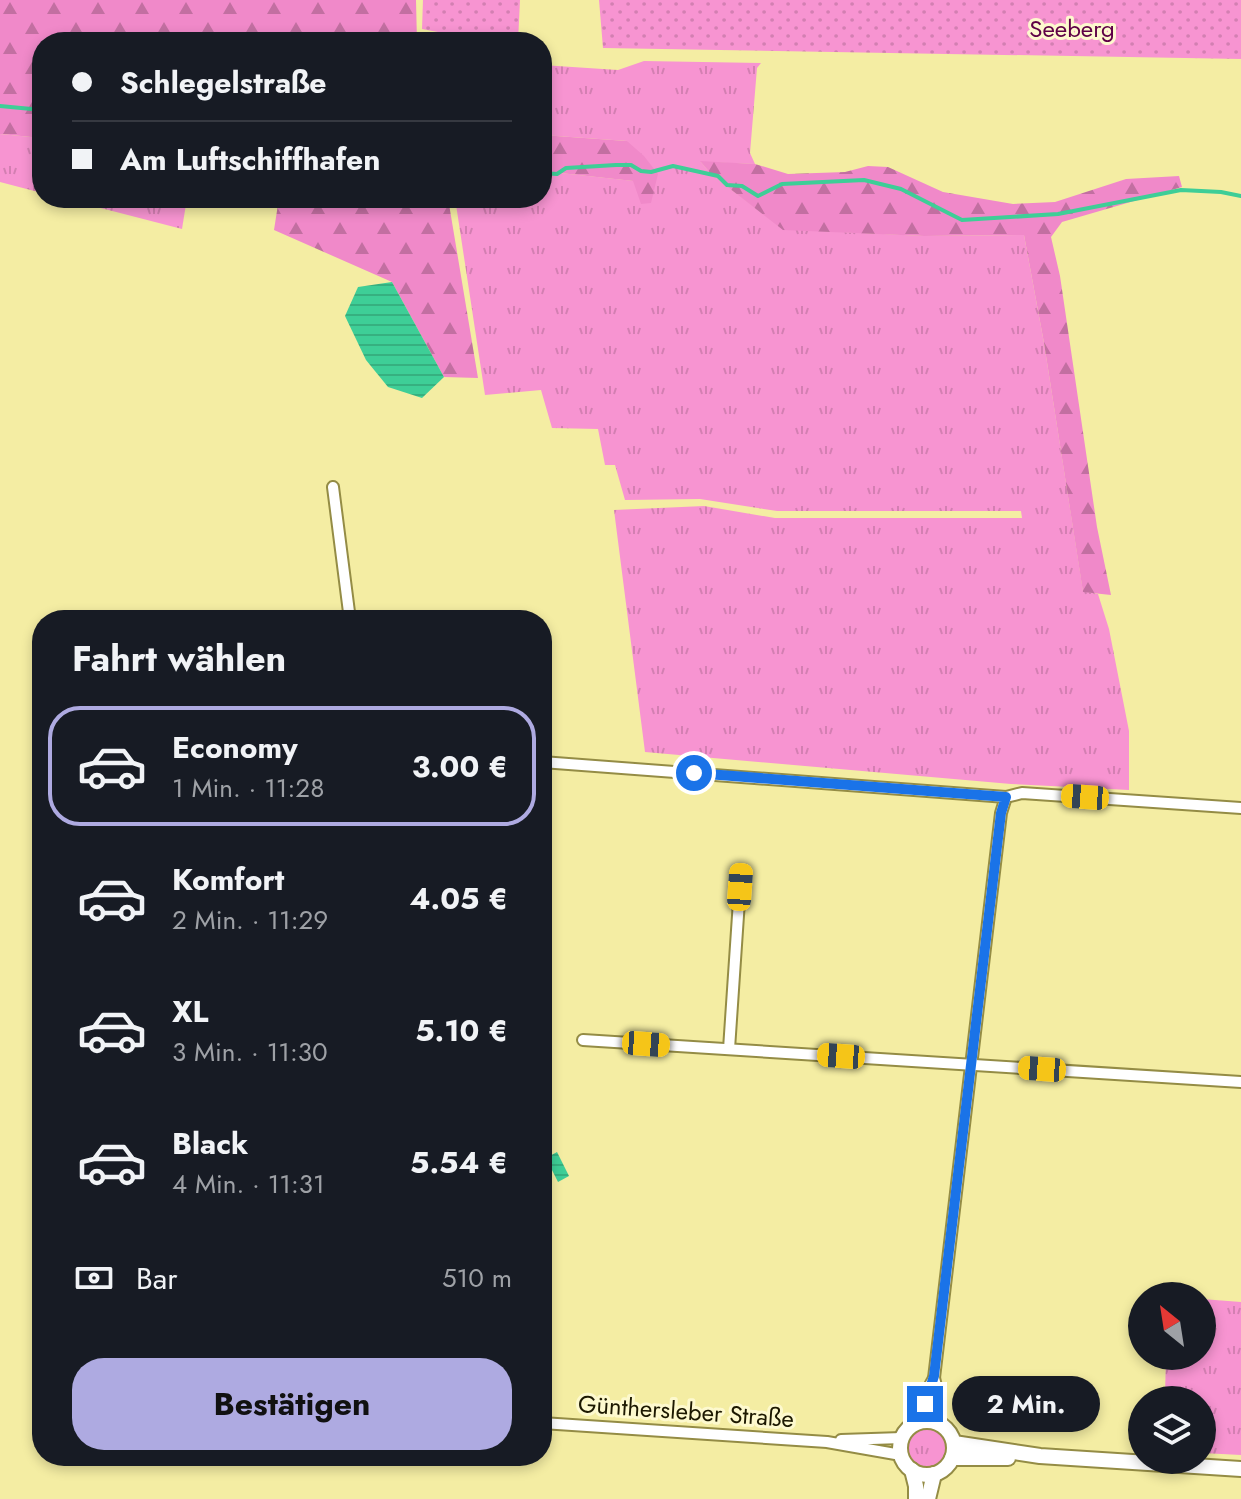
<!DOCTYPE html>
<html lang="de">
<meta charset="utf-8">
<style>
body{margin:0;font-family:Jost,sans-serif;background:#242831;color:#f1f3f6;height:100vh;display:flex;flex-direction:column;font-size:30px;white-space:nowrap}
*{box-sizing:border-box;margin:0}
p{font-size:26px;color:#9ea1a6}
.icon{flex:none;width:44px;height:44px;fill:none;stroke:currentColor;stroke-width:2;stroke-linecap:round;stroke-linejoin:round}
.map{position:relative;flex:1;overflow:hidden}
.sheet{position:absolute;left:32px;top:610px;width:520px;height:856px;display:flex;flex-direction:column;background:#171b24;border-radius:32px;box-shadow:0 4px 12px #0003}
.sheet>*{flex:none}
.banner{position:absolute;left:32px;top:32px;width:520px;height:176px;border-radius:32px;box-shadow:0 4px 12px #0003;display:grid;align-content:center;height:176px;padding:0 40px;background:#171b24}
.needle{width:52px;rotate:330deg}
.controls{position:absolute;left:1128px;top:1282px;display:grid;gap:16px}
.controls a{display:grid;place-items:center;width:88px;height:88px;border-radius:50%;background:#171b24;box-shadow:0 4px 12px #0003;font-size:40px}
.end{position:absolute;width:36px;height:36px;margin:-18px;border:10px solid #1a73e8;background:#fff;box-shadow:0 0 0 4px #fff}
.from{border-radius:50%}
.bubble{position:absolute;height:56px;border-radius:28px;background:#171b24;box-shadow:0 4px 12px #0003;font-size:26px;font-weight:700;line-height:56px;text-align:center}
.car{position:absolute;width:24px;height:48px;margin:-24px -12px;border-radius:10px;box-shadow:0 0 6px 2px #0007;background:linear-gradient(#f5c518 24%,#345 0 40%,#f5c518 0 76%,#345 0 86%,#f5c518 0)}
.banner b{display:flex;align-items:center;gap:28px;height:76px;font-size:30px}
.banner b+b{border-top:2px solid #363941}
.banner i{width:20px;height:20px;background:#f1f3f6}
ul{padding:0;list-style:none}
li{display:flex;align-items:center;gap:24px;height:120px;margin:0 16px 12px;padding:0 24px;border:4px solid transparent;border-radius:32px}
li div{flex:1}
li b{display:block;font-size:30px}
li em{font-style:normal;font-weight:700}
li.selected{border-color:#aeaae1}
li>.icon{width:72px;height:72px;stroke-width:1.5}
h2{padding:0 40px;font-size:36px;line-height:96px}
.pay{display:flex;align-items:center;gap:20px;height:88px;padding:0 40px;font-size:30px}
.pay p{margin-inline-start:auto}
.primary-button{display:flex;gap:16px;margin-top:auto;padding:16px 40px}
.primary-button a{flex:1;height:92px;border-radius:32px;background:#aeaae1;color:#111;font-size:32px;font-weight:700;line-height:92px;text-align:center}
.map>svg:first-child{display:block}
.grass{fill:url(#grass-tufts)}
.forest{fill:url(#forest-firs)}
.park{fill:url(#park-dots)}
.water{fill:url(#water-rules)}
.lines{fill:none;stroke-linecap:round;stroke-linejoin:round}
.stream{stroke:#3ece97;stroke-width:4}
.minor-casing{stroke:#948c45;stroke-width:14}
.secondary-casing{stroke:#948c45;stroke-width:18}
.minor{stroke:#fff;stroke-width:10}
.secondary{stroke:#fff;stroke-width:14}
.route{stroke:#1a73e8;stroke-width:10}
.labels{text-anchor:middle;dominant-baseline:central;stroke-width:6;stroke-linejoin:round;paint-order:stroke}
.park-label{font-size:24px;fill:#5e0046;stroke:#fdf9ce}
.street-label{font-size:24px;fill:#1c1800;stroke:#fdf9ce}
</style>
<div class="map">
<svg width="1241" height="1499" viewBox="0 0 1241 1499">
<defs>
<pattern id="grass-tufts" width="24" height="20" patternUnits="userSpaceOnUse" patternTransform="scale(2)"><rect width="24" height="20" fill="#f794d1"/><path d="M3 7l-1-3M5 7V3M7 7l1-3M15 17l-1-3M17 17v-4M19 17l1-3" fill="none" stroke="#d37fb2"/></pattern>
<pattern id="forest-firs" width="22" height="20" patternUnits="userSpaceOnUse" patternTransform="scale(2)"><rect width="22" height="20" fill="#f089c9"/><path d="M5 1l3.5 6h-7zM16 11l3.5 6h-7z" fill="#c26fa1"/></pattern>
<pattern id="park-dots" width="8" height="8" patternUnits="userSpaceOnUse" patternTransform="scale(2)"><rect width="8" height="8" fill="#f794d1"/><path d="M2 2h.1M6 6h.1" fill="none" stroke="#d37fb2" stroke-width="1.8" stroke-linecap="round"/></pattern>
<pattern id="water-rules" width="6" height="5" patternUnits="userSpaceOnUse" patternTransform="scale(2)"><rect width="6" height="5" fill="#3ece97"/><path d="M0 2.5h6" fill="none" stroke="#36b080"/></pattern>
</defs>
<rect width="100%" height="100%" fill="#f4eda3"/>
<g class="grass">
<path d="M 644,61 L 761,63 L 757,68 L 750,153 L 755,164 L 701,162 L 711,174 L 783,229 L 924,236 L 1024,235 L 1044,343 L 1083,591 L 1098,594 L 1109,629 L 1129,731 L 1129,790 L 1011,784 L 645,752 L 614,510 L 704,506 L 775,518 L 1022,518 L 1021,511 L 777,511 L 700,499 L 625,500 L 615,465 L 605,465 L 598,429 L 552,428 L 541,390 L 485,395 L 455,198 L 542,198 L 542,171 L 634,181 L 627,141 L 542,135 L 542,65 L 618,70 Z"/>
<path d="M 0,134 L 42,138 L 42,193 L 0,182 Z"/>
<path d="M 62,198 L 187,198 L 182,229 Z"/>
<path d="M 1202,1299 L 1241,1302 L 1241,1455 L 1202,1453 L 1202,1400 L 1162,1400 L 1165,1395 L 1166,1356 L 1202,1356 Z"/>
<circle cx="928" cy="1447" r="20"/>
</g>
<g class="forest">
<path d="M 0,0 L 416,0 L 417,42 L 42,42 L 42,138 L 0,134 Z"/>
<path d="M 542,135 L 627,141 L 644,156 L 658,174 L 651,203 L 641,204 L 633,181 L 542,171 Z"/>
<path d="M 700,161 L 755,164 L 788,174 L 845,172 L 868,166 L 888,167 L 943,192 L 1013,204 L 1055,202 L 1126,179 L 1179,176 L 1182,187 L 1062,222 L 1051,237 L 1060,276 L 1097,527 L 1111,595 L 1083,592 L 1044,343 L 1024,235 L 924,236 L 783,230 L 711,174 Z"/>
<path d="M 279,198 L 448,198 L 478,378 L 444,377 L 392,282 L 274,230 Z"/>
</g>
<g class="park">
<path d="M 423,0 L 520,0 L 518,42 L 491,42 L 422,29 Z"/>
<path d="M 599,0 L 1241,0 L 1241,59 L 603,48 Z"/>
</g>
<g class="water">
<path d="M 392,282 L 444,377 L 422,398 L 388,387 L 366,360 L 345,316 L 358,287 Z"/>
<path d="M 557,1152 L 569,1176 L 558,1182 L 546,1158 Z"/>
</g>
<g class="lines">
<g class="stream">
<path d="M 0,106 L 42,110"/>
<path d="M 542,173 L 557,174 L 566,168 L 616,165 L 631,165 L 641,171 L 651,172 L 673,166 L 718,176 L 727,185 L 742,186 L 758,196 L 782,184 L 864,180 L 901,189 L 962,220 L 1058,214 L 1181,190 L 1221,192 L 1241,196"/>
</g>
<g class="minor-casing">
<g id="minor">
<path d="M 333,487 L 350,620"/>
<path d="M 542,762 L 1006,797 L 1022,793 L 1241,808"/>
<path d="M 583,1040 L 1241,1082"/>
<path d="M 729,1049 L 741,871"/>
<path d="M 934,1378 L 938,1394 L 938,1423"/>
<path d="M 921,1421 L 928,1389 L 934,1378 L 1001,813 L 1006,797"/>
<path d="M 542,1423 L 827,1442 L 901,1455"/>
<path d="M 841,1440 L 902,1438"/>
</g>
</g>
<g class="secondary-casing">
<g id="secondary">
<circle cx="927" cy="1448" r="27"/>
<path d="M 954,1443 L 1040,1456 L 1241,1469"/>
<path d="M 952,1458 L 1008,1458"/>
<path d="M 912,1470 L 916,1486 L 916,1499"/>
<path d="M 928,1499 L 934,1474"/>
</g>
</g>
<use href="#minor" class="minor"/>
<use href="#secondary" class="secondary"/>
</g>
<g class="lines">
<path class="route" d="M 694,773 L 1006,797 L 1001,813 L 934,1376 L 925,1404"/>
</g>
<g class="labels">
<g class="park-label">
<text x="1072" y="28">Seeberg</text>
</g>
<g class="street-label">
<text transform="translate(686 1411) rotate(4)">Günthersleber Straße</text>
</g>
</g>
</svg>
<div class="controls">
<a><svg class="needle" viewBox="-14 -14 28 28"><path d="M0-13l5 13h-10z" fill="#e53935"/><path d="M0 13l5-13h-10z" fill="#9ea1a6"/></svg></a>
<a><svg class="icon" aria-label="layers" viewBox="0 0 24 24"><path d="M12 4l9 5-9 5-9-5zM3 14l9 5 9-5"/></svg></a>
</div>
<i class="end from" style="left:694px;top:773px"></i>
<i class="end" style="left:925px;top:1404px"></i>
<div class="bubble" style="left:952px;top:1376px;width:148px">2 Min.</div>
<i class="car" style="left:1085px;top:797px;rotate:274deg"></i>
<i class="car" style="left:740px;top:887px;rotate:4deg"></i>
<i class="car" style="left:646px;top:1044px;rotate:94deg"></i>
<i class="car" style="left:841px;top:1056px;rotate:274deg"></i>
<i class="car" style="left:1042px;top:1069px;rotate:274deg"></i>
<div class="banner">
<b><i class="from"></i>Schlegelstraße</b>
<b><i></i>Am Luftschiffhafen</b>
</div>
<section class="sheet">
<h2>Fahrt wählen</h2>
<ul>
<li class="selected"><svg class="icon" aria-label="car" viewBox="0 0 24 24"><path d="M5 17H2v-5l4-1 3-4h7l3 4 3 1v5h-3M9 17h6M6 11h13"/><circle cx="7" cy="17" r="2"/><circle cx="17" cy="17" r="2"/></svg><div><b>Economy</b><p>1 Min. · 11:28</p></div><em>3.00 €</em></li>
<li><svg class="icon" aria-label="car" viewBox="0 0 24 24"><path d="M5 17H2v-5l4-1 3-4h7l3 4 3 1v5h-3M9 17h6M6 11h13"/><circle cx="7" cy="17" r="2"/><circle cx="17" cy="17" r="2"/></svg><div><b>Komfort</b><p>2 Min. · 11:29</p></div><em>4.05 €</em></li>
<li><svg class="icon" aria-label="car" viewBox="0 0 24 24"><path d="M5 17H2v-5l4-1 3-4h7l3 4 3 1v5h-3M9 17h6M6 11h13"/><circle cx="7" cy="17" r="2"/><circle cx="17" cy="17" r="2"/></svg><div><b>XL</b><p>3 Min. · 11:30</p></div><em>5.10 €</em></li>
<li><svg class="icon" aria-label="car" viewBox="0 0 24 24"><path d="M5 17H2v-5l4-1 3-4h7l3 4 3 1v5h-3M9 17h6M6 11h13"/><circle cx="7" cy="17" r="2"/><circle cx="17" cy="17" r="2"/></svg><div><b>Black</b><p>4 Min. · 11:31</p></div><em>5.54 €</em></li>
</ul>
<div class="pay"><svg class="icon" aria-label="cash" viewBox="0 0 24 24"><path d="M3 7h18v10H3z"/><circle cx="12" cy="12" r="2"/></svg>Bar<p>510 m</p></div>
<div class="primary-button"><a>Bestätigen</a></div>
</section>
</div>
